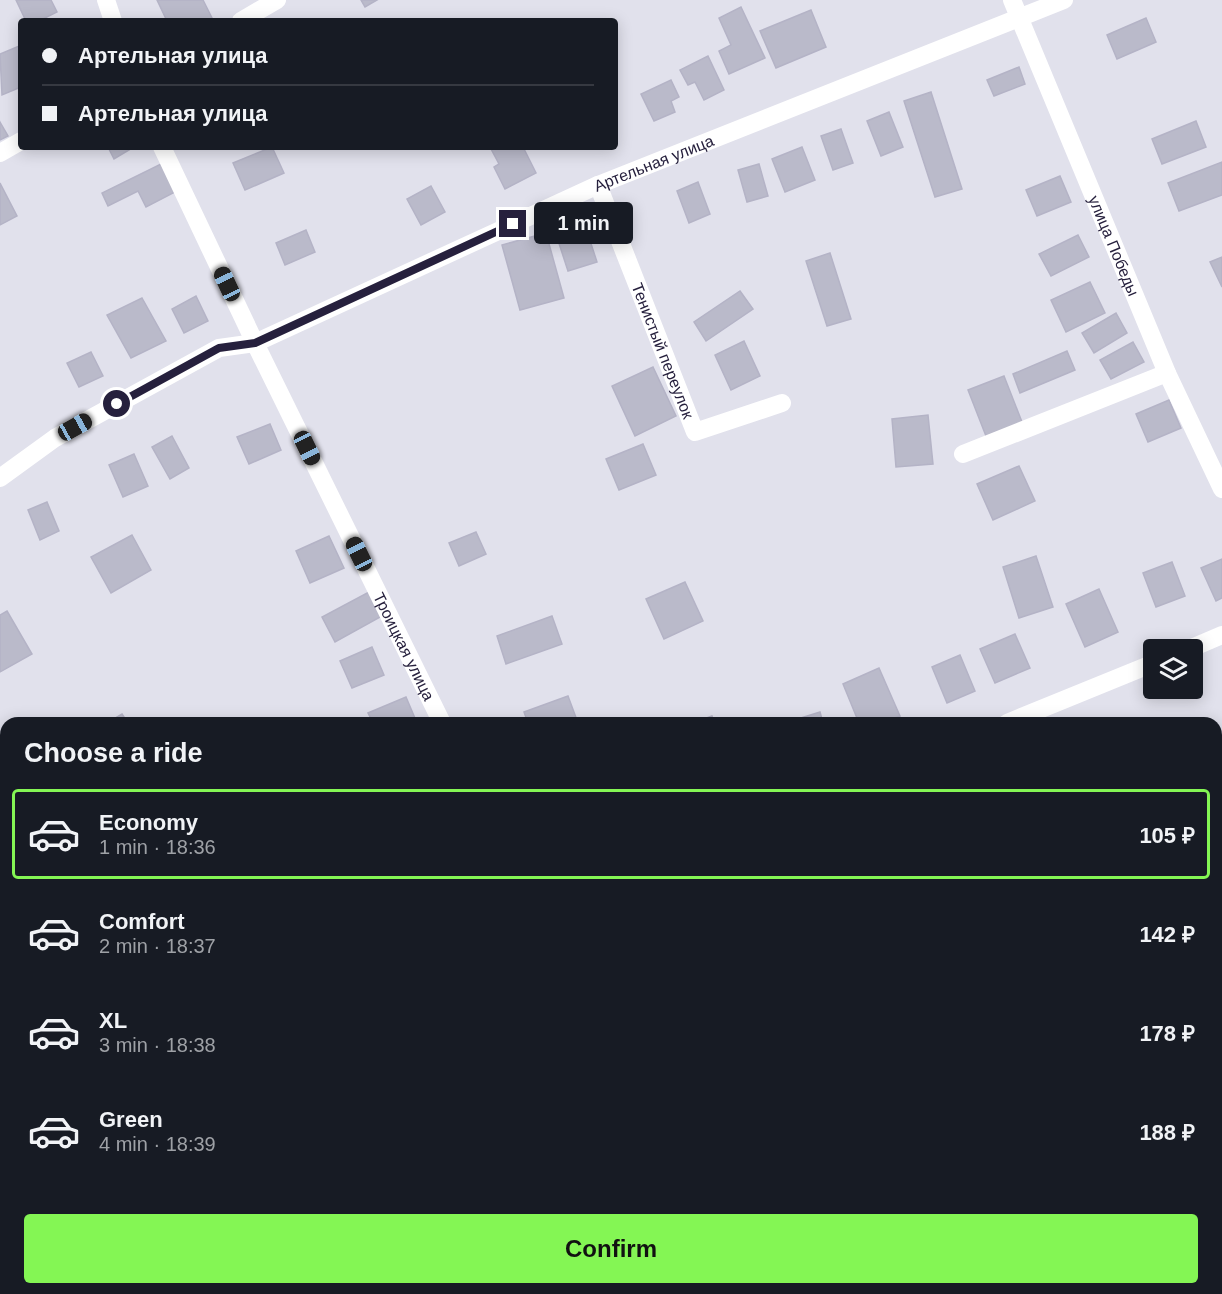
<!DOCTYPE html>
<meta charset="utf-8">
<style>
body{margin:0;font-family:Arial,sans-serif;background:#242831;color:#f1f3f6;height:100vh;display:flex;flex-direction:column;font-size:22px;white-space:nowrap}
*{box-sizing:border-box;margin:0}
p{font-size:20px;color:#9ea1a6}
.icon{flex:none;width:33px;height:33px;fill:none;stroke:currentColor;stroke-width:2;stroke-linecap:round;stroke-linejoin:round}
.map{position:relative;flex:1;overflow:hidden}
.side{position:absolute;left:0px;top:717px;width:1222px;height:578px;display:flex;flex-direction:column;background:#171b24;border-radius:18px 18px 0 0;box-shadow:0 3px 15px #0003}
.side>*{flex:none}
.guide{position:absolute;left:18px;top:18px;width:600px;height:132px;border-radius:6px;box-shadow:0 3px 15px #0003;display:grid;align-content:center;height:132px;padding:0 24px;background:#171b24}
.fabs{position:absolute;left:1143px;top:639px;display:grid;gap:12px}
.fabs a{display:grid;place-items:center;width:60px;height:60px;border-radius:6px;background:#171b24;box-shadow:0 3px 15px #0003;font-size:30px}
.end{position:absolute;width:27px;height:27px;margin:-14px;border:8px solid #26203d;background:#fff;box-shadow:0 0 0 3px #fff}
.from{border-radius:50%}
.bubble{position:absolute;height:42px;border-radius:6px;background:#171b24;box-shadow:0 3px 15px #0003;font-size:20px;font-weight:800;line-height:42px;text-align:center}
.car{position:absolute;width:18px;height:36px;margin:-18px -9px;border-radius:8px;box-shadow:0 0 4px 2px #0007;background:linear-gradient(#222 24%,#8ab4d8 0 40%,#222 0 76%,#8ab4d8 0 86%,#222 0)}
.guide b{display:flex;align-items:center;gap:21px;height:57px;font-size:22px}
.guide b+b{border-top:2px solid #363941}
.guide i{width:15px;height:15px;background:#f1f3f6}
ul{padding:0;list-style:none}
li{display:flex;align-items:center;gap:18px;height:90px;margin:0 12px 9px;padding:0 12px;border:3px solid transparent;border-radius:6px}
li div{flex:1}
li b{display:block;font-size:22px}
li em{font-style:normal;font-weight:800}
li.on{border-color:#84f654}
li>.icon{width:54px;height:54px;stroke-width:1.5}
h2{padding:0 24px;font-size:27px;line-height:72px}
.primary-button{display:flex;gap:12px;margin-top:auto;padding:12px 24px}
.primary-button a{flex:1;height:69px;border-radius:6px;background:#84f654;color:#111;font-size:24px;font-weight:800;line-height:69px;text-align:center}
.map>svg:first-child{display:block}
.building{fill:#babaca;stroke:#b4b3c6;stroke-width:1.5}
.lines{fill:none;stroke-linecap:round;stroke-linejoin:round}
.minor{stroke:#fff;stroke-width:18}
.route{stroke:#26203d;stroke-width:8}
.labels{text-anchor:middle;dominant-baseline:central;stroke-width:4.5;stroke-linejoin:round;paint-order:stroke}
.street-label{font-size:16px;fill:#26203d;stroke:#f1f1f8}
</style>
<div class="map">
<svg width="1222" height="1294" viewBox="0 0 1222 1294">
<rect width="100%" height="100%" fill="#e1e1ec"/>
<g class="building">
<path d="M 16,0 L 51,0 L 57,12 L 39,21 L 26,21 Z"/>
<path d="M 157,0 L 203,0 L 213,20 L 167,21 Z"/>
<path d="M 361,0 L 377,0 L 365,7 Z"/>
<path d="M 741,7 L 765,58 L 729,74 L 719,51 L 731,45 L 719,18 Z"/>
<path d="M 811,10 L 826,47 L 776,68 L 760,31 Z"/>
<path d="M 1146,18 L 1156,42 L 1117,59 L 1107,35 Z"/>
<path d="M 19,46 L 21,87 L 2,95 L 0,54 Z"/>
<path d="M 708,56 L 724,90 L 704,100 L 695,82 L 688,85 L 680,70 Z"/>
<path d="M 1019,67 L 1025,84 L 994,96 L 987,80 Z"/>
<path d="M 671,80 L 679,97 L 671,101 L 675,112 L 654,121 L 641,94 Z"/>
<path d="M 931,92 L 962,189 L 935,197 L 904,101 Z"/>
<path d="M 889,112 L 903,147 L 881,156 L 867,121 Z"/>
<path d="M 1196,121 L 1206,147 L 1162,164 L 1152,139 Z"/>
<path d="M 0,122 L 8,136 L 0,140 Z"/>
<path d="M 841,129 L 853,163 L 833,170 L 821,136 Z"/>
<path d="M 108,147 L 134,147 L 114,159 Z"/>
<path d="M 272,147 L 284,173 L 245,190 L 233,163 Z"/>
<path d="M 490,147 L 523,147 L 536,173 L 505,189 L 494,167 L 499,164 Z"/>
<path d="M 802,147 L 815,180 L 785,192 L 772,159 Z"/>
<path d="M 1222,162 L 1222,195 L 1179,211 L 1168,183 Z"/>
<path d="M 161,164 L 175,192 L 146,207 L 138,191 L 108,206 L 102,193 Z"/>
<path d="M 759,164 L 768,196 L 747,202 L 738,170 Z"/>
<path d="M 1060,176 L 1071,202 L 1037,216 L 1026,190 Z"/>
<path d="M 698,182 L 710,214 L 689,223 L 677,191 Z"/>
<path d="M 0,183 L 17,216 L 0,225 Z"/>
<path d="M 431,186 L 445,212 L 421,225 L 407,199 Z"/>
<path d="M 582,216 L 597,262 L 568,271 L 553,225 Z"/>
<path d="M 306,230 L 315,252 L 285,265 L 276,243 Z"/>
<path d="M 546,233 L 564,298 L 520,310 L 502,245 Z"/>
<path d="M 1078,235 L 1089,257 L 1051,276 L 1039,254 Z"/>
<path d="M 830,253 L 851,319 L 827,326 L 806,261 Z"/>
<path d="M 1222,257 L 1222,287 L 1210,262 Z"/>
<path d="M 1090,282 L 1105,313 L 1066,332 L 1051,300 Z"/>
<path d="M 740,291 L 753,309 L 706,341 L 694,322 Z"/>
<path d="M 196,296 L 208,321 L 184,333 L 172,309 Z"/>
<path d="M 142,298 L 166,341 L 131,358 L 107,315 Z"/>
<path d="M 1116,313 L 1127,333 L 1094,353 L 1082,333 Z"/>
<path d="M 744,341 L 760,376 L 731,390 L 715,355 Z"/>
<path d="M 1133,342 L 1144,362 L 1111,379 L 1100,360 Z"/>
<path d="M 1067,351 L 1075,370 L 1020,393 L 1013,374 Z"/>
<path d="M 91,352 L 103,376 L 79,387 L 67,363 Z"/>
<path d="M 653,367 L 676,416 L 635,436 L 612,386 Z"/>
<path d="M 1004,376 L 1022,422 L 986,436 L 968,390 Z"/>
<path d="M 1169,400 L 1181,428 L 1148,442 L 1136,414 Z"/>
<path d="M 928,415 L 933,464 L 896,467 L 892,419 Z"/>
<path d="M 270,424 L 281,450 L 249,464 L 237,437 Z"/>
<path d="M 172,436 L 189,468 L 170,479 L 152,447 Z"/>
<path d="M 643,444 L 656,475 L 619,490 L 606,459 Z"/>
<path d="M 134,454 L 148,486 L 123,497 L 109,465 Z"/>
<path d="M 1019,466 L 1035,501 L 993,520 L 977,484 Z"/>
<path d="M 47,502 L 59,531 L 40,540 L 28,510 Z"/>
<path d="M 476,532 L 486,554 L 459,566 L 449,543 Z"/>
<path d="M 132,535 L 151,570 L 111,593 L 91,557 Z"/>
<path d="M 329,536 L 344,568 L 310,583 L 296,551 Z"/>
<path d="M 1036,556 L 1053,607 L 1019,618 L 1003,567 Z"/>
<path d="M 1222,559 L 1222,598 L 1216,601 L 1201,568 Z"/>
<path d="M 1172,562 L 1185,596 L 1156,607 L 1143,573 Z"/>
<path d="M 685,582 L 703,621 L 664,639 L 646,599 Z"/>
<path d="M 1099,589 L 1118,632 L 1085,647 L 1066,604 Z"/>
<path d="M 369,592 L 382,616 L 335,642 L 322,617 Z"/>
<path d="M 7,611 L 32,654 L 0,672 L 0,615 Z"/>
<path d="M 552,616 L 562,644 L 506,664 L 497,636 Z"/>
<path d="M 1015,634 L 1030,668 L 995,683 L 980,649 Z"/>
<path d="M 372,647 L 384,675 L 352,688 L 340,661 Z"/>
<path d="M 960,655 L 975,691 L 947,703 L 932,667 Z"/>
<path d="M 879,668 L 900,716 L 883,723 L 859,723 L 843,684 Z"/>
<path d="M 568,696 L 578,723 L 528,723 L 524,712 Z"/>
<path d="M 406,697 L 417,723 L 373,723 L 368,713 Z"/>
<path d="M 820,712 L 823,723 L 785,723 Z"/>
<path d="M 122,714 L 128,723 L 107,723 Z"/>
<path d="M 712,716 L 715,723 L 693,723 Z"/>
<path d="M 1222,827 L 1222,866 L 1216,859 L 1216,831 Z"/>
<path d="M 6,922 L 6,960 L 0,963 L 0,925 Z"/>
<path d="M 6,1281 L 6,1288 L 14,1288 L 17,1294 L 0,1294 L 0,1283 Z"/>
<path d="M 677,1288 L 704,1288 L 696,1294 L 679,1294 Z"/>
<path d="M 846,1288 L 858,1288 L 860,1294 L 832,1294 Z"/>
<path d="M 1187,1288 L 1210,1288 L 1212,1294 L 1173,1294 Z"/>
</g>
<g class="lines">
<g class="minor">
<path d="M 106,0 L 113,21"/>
<path id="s1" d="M 1012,0 L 1167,373 L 1222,489"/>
<path d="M 241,21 L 277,0"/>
<path id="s2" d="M 162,147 L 255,343 L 442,723"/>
<path d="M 0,153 L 21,141"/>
<path id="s3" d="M 598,185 L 695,432 L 782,403"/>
<path d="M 963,454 L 1167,373"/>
<path id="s4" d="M 0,478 L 55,438 L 219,348 L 255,343 L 598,185 L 1064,0"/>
<path d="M 1187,650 L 1222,635"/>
<path d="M 1007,723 L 1154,663"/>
<path d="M 0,1124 L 6,1135"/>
<path d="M 1216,1219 L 1222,1216"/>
<path d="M 79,1288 L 82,1294"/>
<path d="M 731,1288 L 734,1294"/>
<path d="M 1033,1294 L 1046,1288"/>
</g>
</g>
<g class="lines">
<path class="route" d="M 117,404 L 219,348 L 255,343 L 513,224"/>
</g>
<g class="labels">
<g class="street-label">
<text stroke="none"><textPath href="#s4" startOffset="729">Артельная улица</textPath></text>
<text stroke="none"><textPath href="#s1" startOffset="266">улица Победы</textPath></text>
<text stroke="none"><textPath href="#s3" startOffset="178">Тенистый переулок</textPath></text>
<text stroke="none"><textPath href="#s2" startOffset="555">Троицкая улица</textPath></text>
</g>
</g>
</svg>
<div class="fabs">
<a><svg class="icon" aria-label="layers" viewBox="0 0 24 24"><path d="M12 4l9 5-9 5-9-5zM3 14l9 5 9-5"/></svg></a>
</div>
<i class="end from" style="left:117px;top:404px"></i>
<i class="end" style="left:513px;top:224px"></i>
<div class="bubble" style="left:534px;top:202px;width:99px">1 min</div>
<i class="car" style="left:227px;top:284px;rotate:335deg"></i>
<i class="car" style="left:75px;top:427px;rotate:61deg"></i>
<i class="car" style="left:307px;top:448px;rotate:154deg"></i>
<i class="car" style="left:359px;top:554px;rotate:334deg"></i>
<div class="guide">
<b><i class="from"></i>Артельная улица</b>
<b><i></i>Артельная улица</b>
</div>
<section class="side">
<h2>Choose a ride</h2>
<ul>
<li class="on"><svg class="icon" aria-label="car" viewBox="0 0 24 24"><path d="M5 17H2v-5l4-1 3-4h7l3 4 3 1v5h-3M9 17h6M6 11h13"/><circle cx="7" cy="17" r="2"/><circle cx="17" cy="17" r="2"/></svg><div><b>Economy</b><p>1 min · 18:36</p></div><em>105 ₽</em></li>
<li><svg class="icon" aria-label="car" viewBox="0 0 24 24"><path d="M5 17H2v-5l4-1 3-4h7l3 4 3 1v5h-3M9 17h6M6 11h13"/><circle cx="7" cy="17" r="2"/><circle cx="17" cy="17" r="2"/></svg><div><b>Comfort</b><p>2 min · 18:37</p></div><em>142 ₽</em></li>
<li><svg class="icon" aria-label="car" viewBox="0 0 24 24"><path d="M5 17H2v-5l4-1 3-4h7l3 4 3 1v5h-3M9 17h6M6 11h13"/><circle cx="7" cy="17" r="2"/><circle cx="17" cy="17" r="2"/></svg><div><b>XL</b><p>3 min · 18:38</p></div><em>178 ₽</em></li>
<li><svg class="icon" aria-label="car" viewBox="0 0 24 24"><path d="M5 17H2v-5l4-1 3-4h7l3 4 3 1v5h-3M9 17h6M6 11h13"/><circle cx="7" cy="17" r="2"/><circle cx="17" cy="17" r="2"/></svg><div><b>Green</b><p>4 min · 18:39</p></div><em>188 ₽</em></li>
</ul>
<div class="primary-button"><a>Confirm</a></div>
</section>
</div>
